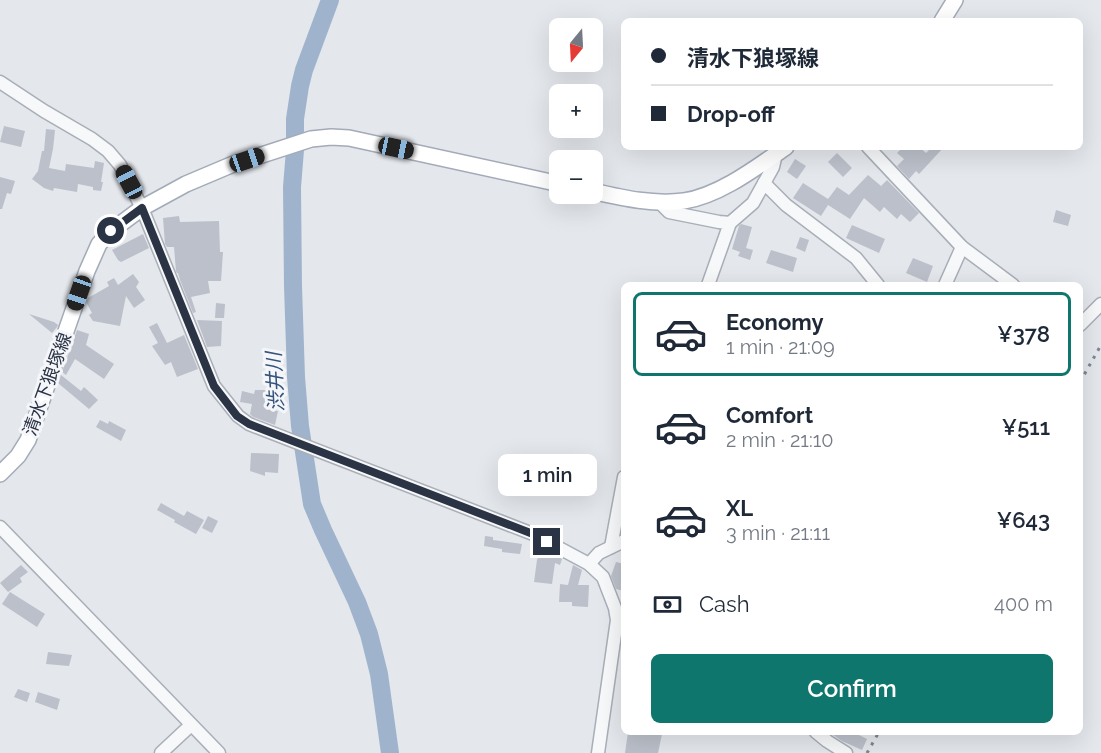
<!DOCTYPE html>
<meta charset="utf-8">
<style>
body{margin:0;font-family:Raleway,"Noto Sans JP",sans-serif;background:#f6f6f7;color:#1f2937;height:100vh;display:flex;flex-direction:column;font-size:22px;white-space:nowrap}
*{box-sizing:border-box;margin:0}
p{font-size:20px;color:#747a83}
.icon{flex:none;width:33px;height:33px;fill:none;stroke:currentColor;stroke-width:2;stroke-linecap:round;stroke-linejoin:round}
.map{position:relative;flex:1;overflow:hidden}
.panel{position:absolute;left:621px;top:282px;width:462px;height:453px;display:flex;flex-direction:column;background:#fff;border-radius:9px;box-shadow:0 6px 24px #0002}
.panel>*{flex:none}
.hud{position:absolute;left:621px;top:18px;width:462px;height:132px;border-radius:9px;box-shadow:0 6px 24px #0002;display:grid;align-content:center;height:132px;padding:0 30px;background:#fff}
.needle{width:39px;rotate:198deg}
.tools{position:absolute;left:549px;top:18px;display:grid;gap:12px}
.tools a{display:grid;place-items:center;width:54px;height:54px;border-radius:9px;background:#fff;box-shadow:0 6px 24px #0002;font-size:30px}
.end{position:absolute;width:27px;height:27px;margin:-14px;border:8px solid #2b3445;background:#fff;box-shadow:0 0 0 3px #fff}
.from{border-radius:50%}
.bubble{position:absolute;height:42px;border-radius:9px;background:#fff;box-shadow:0 6px 24px #0002;font-size:20px;font-weight:600;line-height:42px;text-align:center}
.car{position:absolute;width:18px;height:36px;margin:-18px -9px;border-radius:8px;box-shadow:0 0 4px 2px #0007;background:linear-gradient(#222 24%,#8ab4d8 0 40%,#222 0 76%,#8ab4d8 0 86%,#222 0)}
.hud b{display:flex;align-items:center;gap:21px;height:57px;font-size:22px}
.hud b+b{border-top:2px solid #e0e1e3}
.hud i{width:15px;height:15px;background:#1f2937}
ul{padding:10px 0 0;list-style:none}
li{display:flex;align-items:center;gap:18px;height:84px;margin:0 12px 9px;padding:0 18px;border:3px solid transparent;border-radius:9px}
li div{flex:1}
li b{display:block;font-size:22px}
li em{font-style:normal;font-weight:600}
li.current{border-color:#0f766e}
li>.icon{width:54px;height:54px;stroke-width:1.5}
.pay{display:flex;align-items:center;gap:15px;height:66px;padding:0 30px;font-size:22px}
.pay p{margin-inline-start:auto}
.button{display:flex;gap:12px;margin-top:auto;padding:12px 30px}
.button a{flex:1;height:69px;border-radius:9px;background:#0f766e;color:#fff;font-size:24px;font-weight:600;line-height:69px;text-align:center}
.map>svg:first-child{display:block}
.lines{fill:none;stroke-linecap:round;stroke-linejoin:round}
.river{stroke:#9fb4cc;stroke-width:18}
.building{fill:#bbc0ca}
.minor-casing{stroke:#a9aeb7;stroke-width:15}
.major-casing{stroke:#a3abb8;stroke-width:18}
.minor{stroke:#f7f8fa;stroke-width:12}
.major{stroke:#fff;stroke-width:15}
.rail{stroke:#7d8696;stroke-width:3;stroke-dasharray:3 6;stroke-linecap:butt}
.route{stroke:#2b3445;stroke-width:8}
.labels{text-anchor:middle;dominant-baseline:central;stroke-width:6;stroke-linejoin:round;paint-order:stroke}
.street-label{font-size:18px;fill:#2b3445;stroke:#f4f6f9}
.water-label{font-size:20px;font-style:italic;fill:#34527a;stroke:#f4f6f9}
</style>
<div class="map">
<svg width="1101" height="753" viewBox="0 0 1101 753">
<rect width="100%" height="100%" fill="#e4e7ec"/>
<g class="lines">
<path class="river" d="M 330,0 L 304,70 L 300,86 L 295,119 L 295,150 L 292,187 L 293,286 L 296,377 L 300,426 L 312,504 L 323,530 L 357,602 L 369,634 L 379,674 L 390,753"/>
</g>
<g class="building">
<path d="M 4,126 L 25,131 L 21,147 L 0,142 Z"/>
<path d="M 46,129 L 55,130 L 53,149 L 49,168 L 65,171 L 66,164 L 94,168 L 95,161 L 104,163 L 101,182 L 103,182 L 101,191 L 93,190 L 93,187 L 78,184 L 77,192 L 54,188 L 53,191 L 44,188 L 32,179 L 38,171 L 42,151 L 44,151 Z"/>
<path d="M 903,147 L 919,147 L 926,153 L 932,147 L 944,147 L 919,174 L 916,171 L 909,179 L 897,166 L 904,159 L 897,153 Z"/>
<path d="M 837,153 L 852,168 L 843,177 L 828,162 Z"/>
<path d="M 795,159 L 806,166 L 797,179 L 787,172 Z"/>
<path d="M 868,175 L 881,186 L 887,180 L 919,213 L 910,222 L 901,214 L 897,219 L 884,207 L 880,212 L 864,198 L 850,219 L 828,205 L 821,216 L 793,198 L 803,183 L 828,199 L 837,187 L 849,195 Z"/>
<path d="M 0,177 L 15,181 L 11,194 L 7,193 L 2,209 L 0,209 Z"/>
<path d="M 1056,210 L 1071,215 L 1068,226 L 1053,222 Z"/>
<path d="M 179,216 L 180,222 L 219,221 L 220,252 L 223,252 L 221,281 L 208,281 L 210,293 L 191,297 L 196,312 L 193,313 L 180,280 L 178,273 L 177,273 L 176,271 L 174,247 L 167,247 L 165,244 L 163,218 Z"/>
<path d="M 741,224 L 752,227 L 746,248 L 753,250 L 750,260 L 738,256 L 740,252 L 732,249 L 739,226 Z"/>
<path d="M 852,225 L 885,239 L 879,253 L 846,238 Z"/>
<path d="M 143,234 L 149,248 L 121,262 L 118,260 L 112,250 Z"/>
<path d="M 800,237 L 809,240 L 805,252 L 796,248 Z"/>
<path d="M 771,250 L 797,258 L 793,272 L 766,263 Z"/>
<path d="M 913,258 L 933,266 L 927,282 L 906,273 Z"/>
<path d="M 133,274 L 139,282 L 136,287 L 145,300 L 134,308 L 126,296 L 120,326 L 93,321 L 89,315 L 92,313 L 86,302 L 88,298 L 109,286 L 107,282 L 114,278 L 118,285 Z"/>
<path d="M 216,303 L 225,304 L 224,318 L 215,318 Z"/>
<path d="M 29,314 L 54,322 L 58,325 L 57,327 L 52,333 Z"/>
<path d="M 197,320 L 222,321 L 221,346 L 207,347 Z"/>
<path d="M 157,323 L 167,343 L 184,335 L 198,369 L 177,377 L 171,362 L 165,365 L 152,346 L 158,343 L 149,327 Z"/>
<path d="M 77,330 L 89,334 L 86,345 L 114,364 L 104,379 L 75,359 L 66,375 L 62,372 Z"/>
<path d="M 61,375 L 81,391 L 84,387 L 98,400 L 89,409 L 58,383 Z"/>
<path d="M 255,390 L 268,390 L 267,409 L 278,411 L 275,425 L 253,417 L 250,414 L 252,404 L 240,402 L 242,391 L 254,394 Z"/>
<path d="M 100,420 L 108,424 L 109,421 L 126,430 L 121,441 L 96,427 Z"/>
<path d="M 251,453 L 279,454 L 278,473 L 265,472 L 265,476 L 250,471 Z"/>
<path d="M 161,503 L 184,516 L 187,511 L 204,520 L 196,534 L 174,522 L 175,520 L 157,510 Z"/>
<path d="M 208,516 L 218,521 L 212,533 L 202,528 Z"/>
<path d="M 485,536 L 493,537 L 493,540 L 522,544 L 520,554 L 502,552 L 502,549 L 484,546 Z"/>
<path d="M 542,548 L 562,559 L 560,565 L 555,563 L 552,584 L 534,582 L 537,560 Z"/>
<path d="M 616,562 L 624,564 L 624,591 L 616,589 L 611,576 Z"/>
<path d="M 21,565 L 28,572 L 20,578 L 22,582 L 8,592 L 0,583 Z"/>
<path d="M 573,565 L 582,570 L 578,585 L 589,585 L 588,607 L 572,606 L 572,602 L 559,602 L 560,584 L 568,585 Z"/>
<path d="M 10,592 L 45,614 L 37,627 L 2,604 Z"/>
<path d="M 48,652 L 72,655 L 69,666 L 46,664 Z"/>
<path d="M 18,689 L 30,693 L 27,702 L 14,697 Z"/>
<path d="M 38,692 L 60,699 L 57,710 L 35,702 Z"/>
<path d="M 628,732 L 653,732 L 662,734 L 658,753 L 625,753 Z"/>
<path d="M 829,732 L 853,732 L 867,739 L 862,750 L 842,741 Z"/>
</g>
<g class="lines">
<g class="minor-casing">
<g id="minor">
<path d="M 0,82 L 44,111 L 92,139 L 108,151 L 120,165 L 142,208 L 214,386 L 238,416 L 249,424 L 533,534 L 589,564 L 603,577 L 615,608 L 617,620 L 598,753"/>
<path d="M 868,147 L 962,247 L 1013,285"/>
<path d="M 764,183 L 786,205 L 856,258 L 878,285"/>
<path d="M 659,202 L 669,212 L 719,222 L 730,223 L 708,285"/>
<path d="M 730,223 L 753,203 L 773,167 L 776,154"/>
<path d="M 945,285 L 962,247"/>
<path d="M 1080,325 L 1101,304"/>
<path d="M 0,527 L 219,753"/>
<path d="M 611,547 L 624,477"/>
<path d="M 589,564 L 599,553 L 624,541"/>
<path d="M 816,732 L 827,741 L 846,753"/>
<path d="M 161,753 L 191,725"/>
</g>
</g>
<g class="major-casing">
<g id="major">
<path d="M 942,21 L 955,0"/>
<path d="M 592,191 C 623,198 653,205 684,201 C 719,196 757,167 786,147"/>
<path d="M 0,474 L 18,456 L 28,440 L 87,271 L 99,244 L 111,231 L 142,208 L 186,184 L 231,165 L 311,139 L 331,137 L 349,138 L 560,184"/>
</g>
</g>
<use href="#minor" class="minor"/>
<use href="#major" class="major"/>
<g class="rail">
<path d="M 1080,382 L 1101,345"/>
<path d="M 867,753 L 879,732"/>
</g>
</g>
<g class="lines">
<path class="route" d="M 111,231 L 142,208 L 214,386 L 237,416 L 249,424 L 533,534 L 547,542"/>
</g>
<g class="labels">
<g class="street-label">
<text transform="translate(47 384) rotate(-70)">清水下狼塚線</text>
</g>
<g class="water-label">
<text transform="translate(275 382) rotate(-93)">渋井川</text>
</g>
</g>
</svg>
<div class="tools">
<a><svg class="needle" viewBox="-14 -14 28 28"><path d="M0-13l5 13h-10z" fill="#e53935"/><path d="M0 13l5-13h-10z" fill="#747a83"/></svg></a>
<a>+</a>
<a>−</a>
</div>
<i class="end from" style="left:111px;top:231px"></i>
<i class="end" style="left:547px;top:542px"></i>
<div class="bubble" style="left:498px;top:454px;width:99px">1 min</div>
<i class="car" style="left:396px;top:148px;rotate:102deg"></i>
<i class="car" style="left:247px;top:160px;rotate:71deg"></i>
<i class="car" style="left:129px;top:182px;rotate:332deg"></i>
<i class="car" style="left:79px;top:293px;rotate:199deg"></i>
<div class="hud">
<b><i class="from"></i>清水下狼塚線</b>
<b><i></i>Drop-off</b>
</div>
<section class="panel">
<ul>
<li class="current"><svg class="icon" aria-label="car" viewBox="0 0 24 24"><path d="M5 17H2v-5l4-1 3-4h7l3 4 3 1v5h-3M9 17h6M6 11h13"/><circle cx="7" cy="17" r="2"/><circle cx="17" cy="17" r="2"/></svg><div><b>Economy</b><p>1 min · 21:09</p></div><em>¥378</em></li>
<li><svg class="icon" aria-label="car" viewBox="0 0 24 24"><path d="M5 17H2v-5l4-1 3-4h7l3 4 3 1v5h-3M9 17h6M6 11h13"/><circle cx="7" cy="17" r="2"/><circle cx="17" cy="17" r="2"/></svg><div><b>Comfort</b><p>2 min · 21:10</p></div><em>¥511</em></li>
<li><svg class="icon" aria-label="car" viewBox="0 0 24 24"><path d="M5 17H2v-5l4-1 3-4h7l3 4 3 1v5h-3M9 17h6M6 11h13"/><circle cx="7" cy="17" r="2"/><circle cx="17" cy="17" r="2"/></svg><div><b>XL</b><p>3 min · 21:11</p></div><em>¥643</em></li>
</ul>
<div class="pay"><svg class="icon" aria-label="cash" viewBox="0 0 24 24"><path d="M3 7h18v10H3z"/><circle cx="12" cy="12" r="2"/></svg>Cash<p>400 m</p></div>
<div class="button"><a>Confirm</a></div>
</section>
</div>
